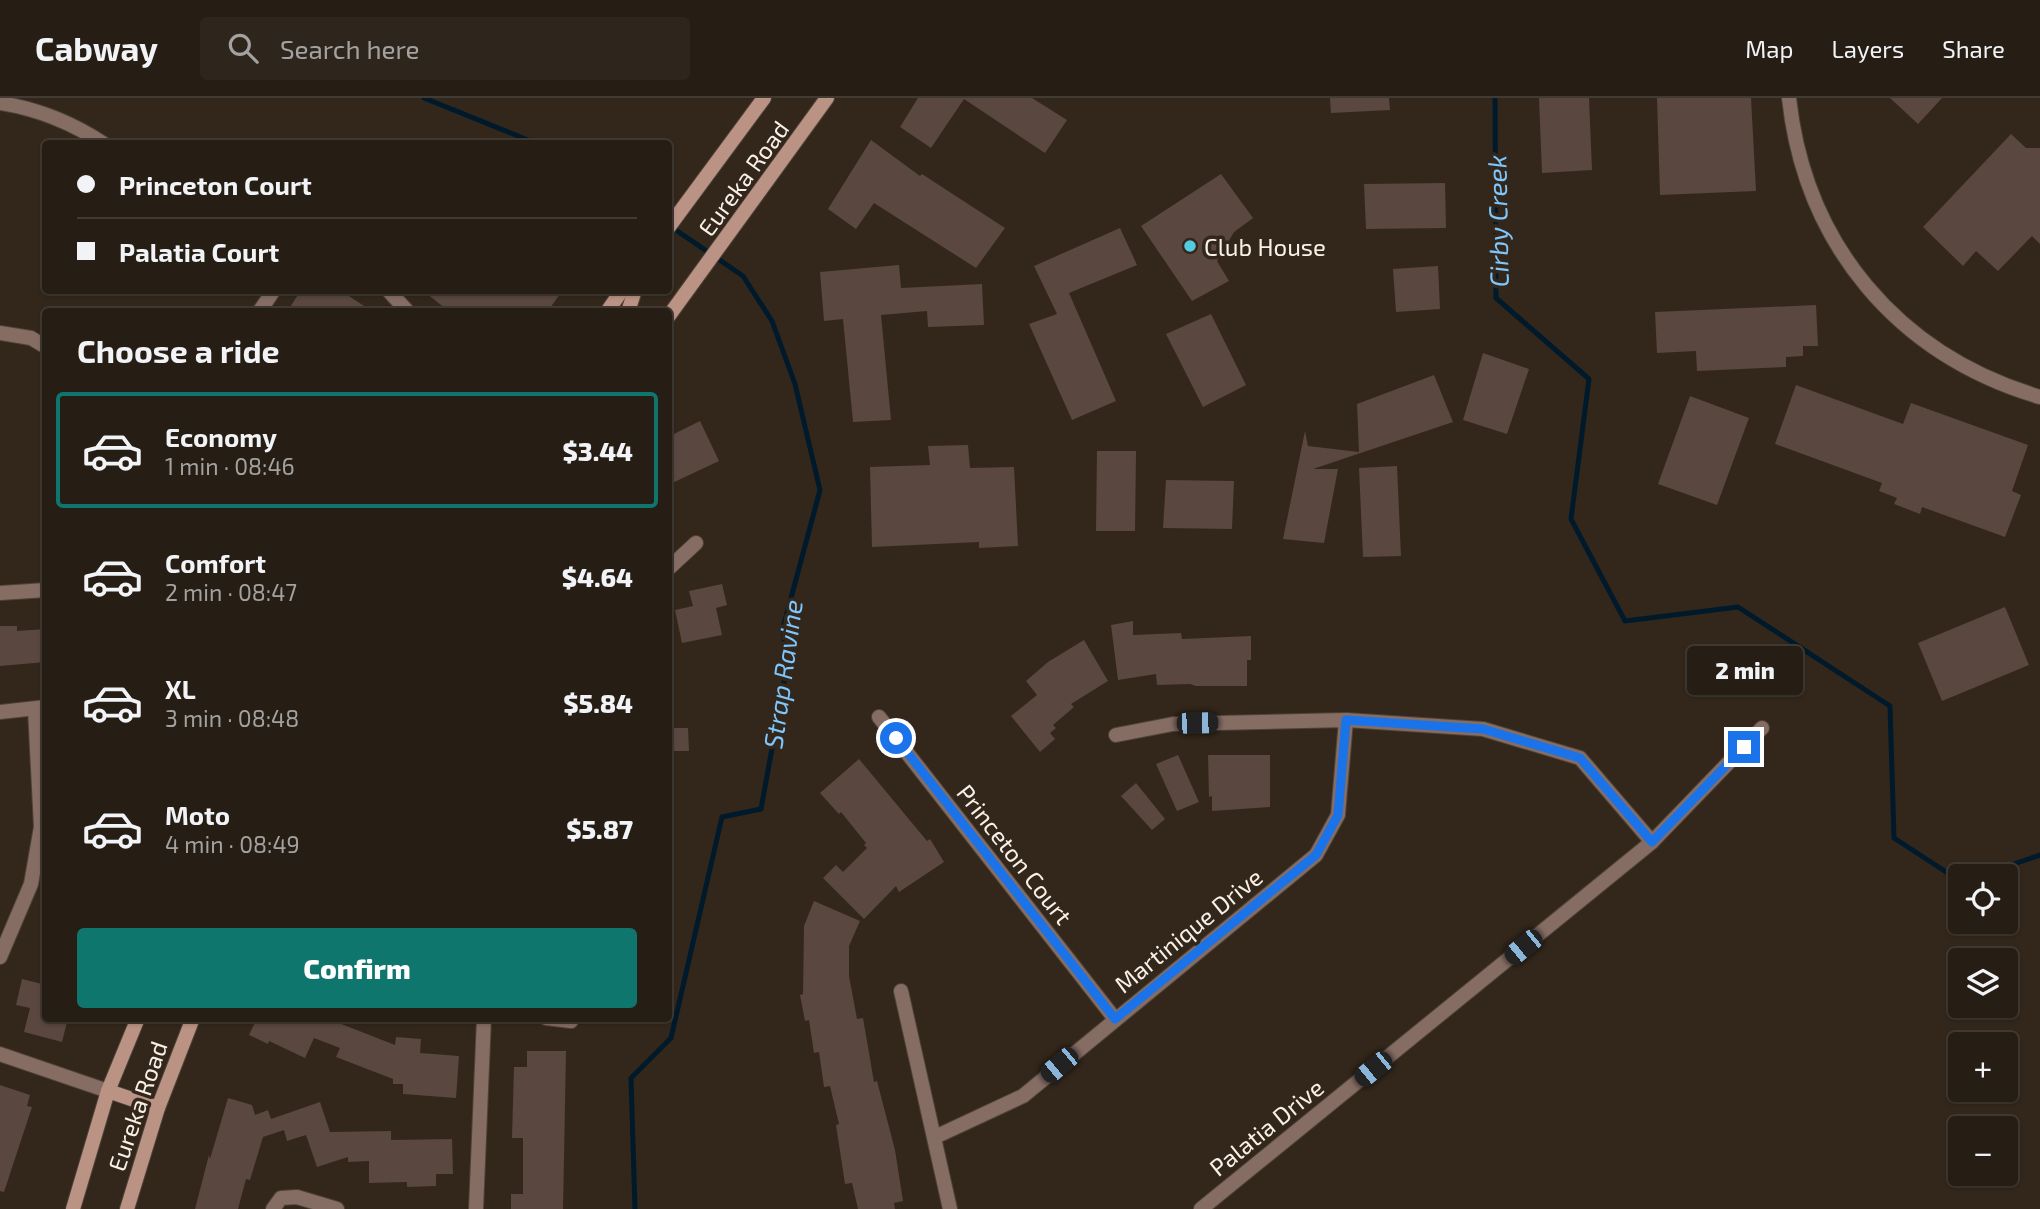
<!DOCTYPE html>
<meta charset="utf-8">
<style>
body{margin:0;font-family:"Exo 2",sans-serif;background:#2e261d;color:#f1f3f6;height:100vh;display:flex;flex-direction:column;font-size:26px;white-space:nowrap}
*{box-sizing:border-box;margin:0}
p{font-size:23px;color:#a4a2a0}
.icon{flex:none;width:38px;height:38px;fill:none;stroke:currentColor;stroke-width:2;stroke-linecap:round;stroke-linejoin:round}
.map{position:relative;flex:1;overflow:hidden}
.sheet{position:absolute;left:42px;top:210px;width:630px;height:714px;display:flex;flex-direction:column;background:#261d14;border-radius:7px;box-shadow:0 2px 5px #0004,0 0 0 2px #423b34}
.sheet>*{flex:none}
.top-card{position:absolute;left:42px;top:42px;width:630px;height:154px;border-radius:7px;box-shadow:0 2px 5px #0004,0 0 0 2px #423b34;display:grid;align-content:center;height:154px;padding:0 35px;background:#261d14}
.buttons{position:absolute;left:1948px;top:766px;display:grid;gap:14px}
.buttons a{display:grid;place-items:center;width:70px;height:70px;border-radius:7px;background:#261d14;box-shadow:0 2px 5px #0004,0 0 0 2px #423b34;font-size:35px}
.end{position:absolute;width:32px;height:32px;margin:-16px;border:9px solid #1a73e8;background:#fff;box-shadow:0 0 0 4px #fff}
.from{border-radius:50%}
.bubble{position:absolute;height:49px;border-radius:7px;background:#261d14;box-shadow:0 2px 5px #0004,0 0 0 2px #423b34;font-size:23px;font-weight:800;line-height:49px;text-align:center}
.car{position:absolute;width:21px;height:42px;margin:-21px -10px;border-radius:9px;box-shadow:0 0 5px 2px #0007;background:linear-gradient(#222 24%,#8ab4d8 0 40%,#222 0 76%,#8ab4d8 0 86%,#222 0)}
.top-card b{display:flex;align-items:center;gap:24px;height:66px;font-size:26px}
.top-card b+b{border-top:2px solid #423b34}
.top-card i{width:18px;height:18px;background:#f1f3f6}
ul{padding:0;list-style:none}
li{display:flex;align-items:center;gap:21px;height:116px;margin:0 14px 10px;padding:0 21px;border:4px solid transparent;border-radius:7px}
li div{flex:1}
li b{display:block;font-size:26px}
li em{font-style:normal;font-weight:800}
li.current{border-color:#0f766e}
li>.icon{width:63px;height:63px;stroke-width:1.5}
h2{padding:0 35px;font-size:32px;line-height:84px}
.primary-button{display:flex;gap:14px;margin-top:auto;padding:14px 35px}
.primary-button a{flex:1;height:80px;border-radius:7px;background:#0f766e;color:#fff;font-size:28px;font-weight:800;line-height:80px;text-align:center}
header{display:flex;align-items:center;gap:42px;box-sizing:border-box;height:98px;padding:0 35px;background:#261d14;border-bottom:2px solid #423b34}
header strong{font-size:33px}
nav{display:flex;gap:38px;margin-inline-start:auto;font-size:24px}
.search{width:490px;height:63px;background:#2e261d;display:flex;align-items:center;gap:18px;box-sizing:border-box;padding:0 24px;border-radius:7px;color:#a4a2a0;font-size:26px}
.map>svg:first-child{display:block}
.lines{fill:none;stroke-linecap:round;stroke-linejoin:round}
.stream{stroke:#011a2b;stroke-width:5}
.building{fill:#594740}
.minor-casing{stroke:#4f4338;stroke-width:16}
.tertiary-casing{stroke:#4f4338;stroke-width:16}
.secondary-casing{stroke:#4f4338;stroke-width:16}
.minor{stroke:#866d64;stroke-width:14}
.tertiary{stroke:#866d64;stroke-width:14}
.secondary{stroke:#bb9384;stroke-width:14}
.route{stroke:#1a73e8;stroke-width:9}
.poi-dot{fill:#54cade;stroke:#33271b;stroke-width:2.5}
.labels{text-anchor:middle;dominant-baseline:central;stroke-width:7;stroke-linejoin:round;paint-order:stroke}
.street-label{font-size:24px;fill:#f9f0e8;stroke:#33271b}
.poi-label{font-size:24px;fill:#f9f0e8;stroke:#33271b;text-anchor:start}
.water-label{font-size:26px;font-style:italic;fill:#7dc7fe;stroke:#33271b}
</style>
<header>
<strong>Cabway</strong>
<div class="search"><svg class="icon" aria-label="search" viewBox="0 0 24 24"><circle cx="10" cy="10" r="6"/><path d="M15 15l6 6"/></svg>Search here</div>
<nav><a>Map</a><a>Layers</a><a>Share</a></nav>
</header>
<div class="map">
<svg width="2040" height="1111" viewBox="0 0 2040 1111">
<rect width="100%" height="100%" fill="#33271b"/>
<g class="lines">
<g class="stream">
<path d="M 424,0 L 538,46"/>
<path d="M 1495,0 L 1496,200 L 1589,281 L 1571,421 L 1625,523 L 1738,509 L 1890,608 L 1894,740 L 1960,783"/>
<path d="M 1976,779 L 2040,757"/>
<path d="M 635,1111 L 631,980 L 671,940 L 722,719 L 761,711 L 787,568 L 783,530 L 820,392 L 795,286 L 772,223 L 743,178 L 670,128"/>
</g>
</g>
<g class="building">
<path d="M 918,0 L 1032,0 L 1067,22 L 1045,55 L 964,1 L 931,50 L 900,29 Z"/>
<path d="M 1330,0 L 1389,0 L 1390,12 L 1331,15 Z"/>
<path d="M 1539,0 L 1589,0 L 1592,72 L 1542,75 Z"/>
<path d="M 1657,0 L 1751,0 L 1756,93 L 1660,97 Z"/>
<path d="M 1890,0 L 1942,0 L 1918,26 Z"/>
<path d="M 2011,36 L 2026,50 L 2040,50 L 2040,146 L 2032,138 L 1998,173 L 1976,153 L 1963,168 L 1923,129 Z"/>
<path d="M 871,42 L 920,78 L 922,76 L 1005,130 L 976,170 L 874,105 L 856,131 L 828,111 Z"/>
<path d="M 1221,76 L 1253,120 L 1234,134 L 1217,163 L 1229,183 L 1192,203 L 1141,128 Z"/>
<path d="M 1445,85 L 1446,130 L 1366,131 L 1364,86 Z"/>
<path d="M 1120,130 L 1137,167 L 1069,195 L 1116,303 L 1072,322 L 1029,226 L 1057,216 L 1034,168 Z"/>
<path d="M 899,167 L 901,190 L 982,186 L 984,227 L 928,229 L 927,213 L 881,217 L 891,322 L 853,324 L 843,221 L 824,223 L 820,174 Z"/>
<path d="M 1438,168 L 1440,211 L 1396,214 L 1393,171 Z"/>
<path d="M 301,192 L 340,192 L 373,214 L 287,214 Z"/>
<path d="M 422,192 L 563,192 L 547,214 L 450,214 Z"/>
<path d="M 1816,207 L 1818,248 L 1803,248 L 1803,258 L 1786,259 L 1786,269 L 1697,273 L 1696,253 L 1657,255 L 1655,214 Z"/>
<path d="M 1211,216 L 1246,287 L 1203,309 L 1166,236 Z"/>
<path d="M 1483,255 L 1529,271 L 1507,336 L 1463,322 Z"/>
<path d="M 1434,277 L 1453,324 L 1313,371 L 1338,371 L 1324,445 L 1283,441 L 1305,333 L 1308,348 L 1359,354 L 1357,306 Z"/>
<path d="M 1796,287 L 1903,326 L 1911,305 L 2028,347 L 2012,393 L 2021,397 L 2005,439 L 1922,409 L 1920,416 L 1894,406 L 1897,400 L 1879,393 L 1882,385 L 1775,346 Z"/>
<path d="M 1690,298 L 1749,320 L 1717,407 L 1658,386 Z"/>
<path d="M 700,323 L 719,363 L 668,387 L 668,339 Z"/>
<path d="M 968,347 L 970,370 L 1014,369 L 1018,448 L 979,450 L 979,444 L 872,449 L 870,369 L 930,367 L 928,348 Z"/>
<path d="M 1097,353 L 1136,353 L 1135,433 L 1096,433 Z"/>
<path d="M 1397,368 L 1401,458 L 1363,459 L 1359,370 Z"/>
<path d="M 1166,382 L 1234,383 L 1232,431 L 1163,430 Z"/>
<path d="M 722,486 L 727,507 L 716,510 L 722,537 L 682,545 L 675,512 L 693,508 L 689,493 Z"/>
<path d="M 2005,509 L 2029,567 L 1942,603 L 1918,545 Z"/>
<path d="M 1133,523 L 1133,537 L 1181,535 L 1182,541 L 1251,538 L 1251,562 L 1247,562 L 1247,588 L 1196,588 L 1190,586 L 1157,587 L 1156,576 L 1118,582 L 1111,527 Z"/>
<path d="M 0,528 L 17,528 L 17,533 L 46,531 L 46,564 L 0,568 Z"/>
<path d="M 1084,542 L 1108,583 L 1071,606 L 1074,609 L 1053,627 L 1056,630 L 1050,635 L 1055,641 L 1040,654 L 1011,618 L 1037,597 L 1026,583 L 1048,564 Z"/>
<path d="M 668,630 L 688,630 L 689,653 L 668,653 Z"/>
<path d="M 1178,657 L 1199,704 L 1177,713 L 1156,666 Z"/>
<path d="M 1208,657 L 1270,657 L 1270,709 L 1212,713 L 1212,698 L 1209,699 Z"/>
<path d="M 859,661 L 927,743 L 930,741 L 944,764 L 899,794 L 896,788 L 864,821 L 823,780 L 836,767 L 843,774 L 867,750 L 864,747 L 866,745 L 841,714 L 839,716 L 820,695 Z"/>
<path d="M 1136,685 L 1165,721 L 1152,732 L 1121,698 Z"/>
<path d="M 814,803 L 860,823 L 849,848 L 849,878 L 857,921 L 863,920 L 874,984 L 877,983 L 895,1052 L 903,1103 L 894,1105 L 895,1111 L 858,1111 L 852,1085 L 845,1086 L 836,1027 L 839,1026 L 830,988 L 824,989 L 819,954 L 814,955 L 809,922 L 805,923 L 800,897 L 803,896 L 804,828 Z"/>
<path d="M 22,881 L 46,887 L 46,920 L 68,920 L 62,944 L 24,934 L 30,910 L 16,907 Z"/>
<path d="M 257,920 L 326,920 L 395,947 L 396,939 L 421,941 L 420,955 L 459,958 L 456,1000 L 403,996 L 403,986 L 393,986 L 393,981 L 336,959 L 340,950 L 314,940 L 305,960 L 269,943 L 268,946 L 249,937 Z"/>
<path d="M 527,953 L 566,953 L 563,1111 L 511,1111 L 511,1096 L 523,1096 L 523,1040 L 512,1040 L 514,969 L 527,969 Z"/>
<path d="M 0,987 L 30,997 L 27,1008 L 32,1009 L 4,1094 L 0,1093 Z"/>
<path d="M 228,1000 L 252,1007 L 255,1017 L 268,1012 L 271,1021 L 320,1004 L 330,1034 L 391,1033 L 391,1042 L 452,1041 L 453,1076 L 436,1076 L 436,1088 L 407,1089 L 407,1084 L 369,1085 L 369,1063 L 348,1064 L 348,1059 L 317,1069 L 306,1037 L 287,1043 L 284,1032 L 263,1039 L 250,1082 L 246,1081 L 238,1111 L 195,1111 L 209,1057 L 210,1061 Z"/>
</g>
<g class="lines">
<g class="minor-casing">
<g id="minor">
<path d="M 0,5 C 38,11 71,24 104,46"/>
<path d="M 388,192 L 408,214"/>
<path d="M 259,214 L 274,192"/>
<path d="M 0,235 L 31,240 L 46,249"/>
<path d="M 668,471 L 696,445"/>
<path d="M 0,495 L 46,492"/>
<path d="M 0,614 L 46,609"/>
<path d="M 879,619 L 1115,921"/>
<path d="M 1116,637 L 1173,626 L 1346,622 L 1483,631 L 1580,660 L 1652,744"/>
<path d="M 0,859 L 31,786 L 41,729 L 35,611"/>
<path d="M 901,893 L 950,1111"/>
<path d="M 546,920 L 571,923 L 573,920"/>
<path d="M 0,956 L 108,993"/>
<path d="M 935,1039 L 1023,998 L 1316,757 L 1338,717 L 1346,622"/>
<path d="M 273,1111 L 281,1100 L 297,1099 L 337,1111"/>
<path d="M 476,1111 L 484,920"/>
<path d="M 1201,1111 L 1652,744 L 1762,630"/>
</g>
</g>
<g class="tertiary-casing">
<path id="tertiary" d="M 1789,0 C 1805,147 1898,257 2040,299"/>
</g>
<g class="secondary-casing">
<g id="secondary">
<path d="M 668,130 L 764,0"/>
<path d="M 607,214 L 622,192"/>
<path d="M 628,214 L 635,192"/>
<path d="M 668,219 L 827,0"/>
<path d="M 108,993 L 158,1010"/>
<path d="M 73,1111 L 108,993 L 138,920"/>
<path d="M 127,1111 L 158,1010 L 193,920"/>
</g>
</g>
<use href="#minor" class="minor"/>
<use href="#tertiary" class="tertiary"/>
<use href="#secondary" class="secondary"/>
</g>
<g class="lines">
<path class="route" d="M 896,640 L 1115,921 L 1316,757 L 1338,717 L 1346,622 L 1483,631 L 1580,660 L 1652,744 L 1744,649"/>
</g>
<circle class="poi-dot" cx="1190" cy="148" r="7"/>
<g class="labels">
<g class="street-label">
<text transform="translate(743 80) rotate(-54)">Eureka Road</text>
<text transform="translate(1015 756) rotate(52)">Princeton Court</text>
<text transform="translate(1188 832) rotate(-39)">Martinique Drive</text>
<text transform="translate(137 1008) rotate(-71)">Eureka Road</text>
<text transform="translate(1266 1029) rotate(-39)">Palatia Drive</text>
</g>
<g class="poi-label">
<text x="1204" y="148">Club House</text>
</g>
<g class="water-label">
<text transform="translate(1497 123) rotate(-91)">Cirby Creek</text>
<text transform="translate(782 576) rotate(-82)">Strap Ravine</text>
</g>
</g>
</svg>
<div class="buttons">
<a><svg class="icon" aria-label="locate" viewBox="0 0 24 24"><circle cx="12" cy="12" r="6"/><path d="M12 2v4M12 18v4M2 12h4M18 12h4"/></svg></a>
<a><svg class="icon" aria-label="layers" viewBox="0 0 24 24"><path d="M12 4l9 5-9 5-9-5zM3 14l9 5 9-5"/></svg></a>
<a>+</a>
<a>−</a>
</div>
<i class="end from" style="left:896px;top:640px"></i>
<i class="end" style="left:1744px;top:649px"></i>
<div class="bubble" style="left:1687px;top:548px;width:116px">2 min</div>
<i class="car" style="left:1197px;top:625px;rotate:89deg"></i>
<i class="car" style="left:1523px;top:849px;rotate:231deg"></i>
<i class="car" style="left:1059px;top:967px;rotate:230deg"></i>
<i class="car" style="left:1373px;top:971px;rotate:231deg"></i>
<div class="top-card">
<b><i class="from"></i>Princeton Court</b>
<b><i></i>Palatia Court</b>
</div>
<section class="sheet">
<h2>Choose a ride</h2>
<ul>
<li class="current"><svg class="icon" aria-label="car" viewBox="0 0 24 24"><path d="M5 17H2v-5l4-1 3-4h7l3 4 3 1v5h-3M9 17h6M6 11h13"/><circle cx="7" cy="17" r="2"/><circle cx="17" cy="17" r="2"/></svg><div><b>Economy</b><p>1 min · 08:46</p></div><em>$3.44</em></li>
<li><svg class="icon" aria-label="car" viewBox="0 0 24 24"><path d="M5 17H2v-5l4-1 3-4h7l3 4 3 1v5h-3M9 17h6M6 11h13"/><circle cx="7" cy="17" r="2"/><circle cx="17" cy="17" r="2"/></svg><div><b>Comfort</b><p>2 min · 08:47</p></div><em>$4.64</em></li>
<li><svg class="icon" aria-label="car" viewBox="0 0 24 24"><path d="M5 17H2v-5l4-1 3-4h7l3 4 3 1v5h-3M9 17h6M6 11h13"/><circle cx="7" cy="17" r="2"/><circle cx="17" cy="17" r="2"/></svg><div><b>XL</b><p>3 min · 08:48</p></div><em>$5.84</em></li>
<li><svg class="icon" aria-label="car" viewBox="0 0 24 24"><path d="M5 17H2v-5l4-1 3-4h7l3 4 3 1v5h-3M9 17h6M6 11h13"/><circle cx="7" cy="17" r="2"/><circle cx="17" cy="17" r="2"/></svg><div><b>Moto</b><p>4 min · 08:49</p></div><em>$5.87</em></li>
</ul>
<div class="primary-button"><a>Confirm</a></div>
</section>
</div>
